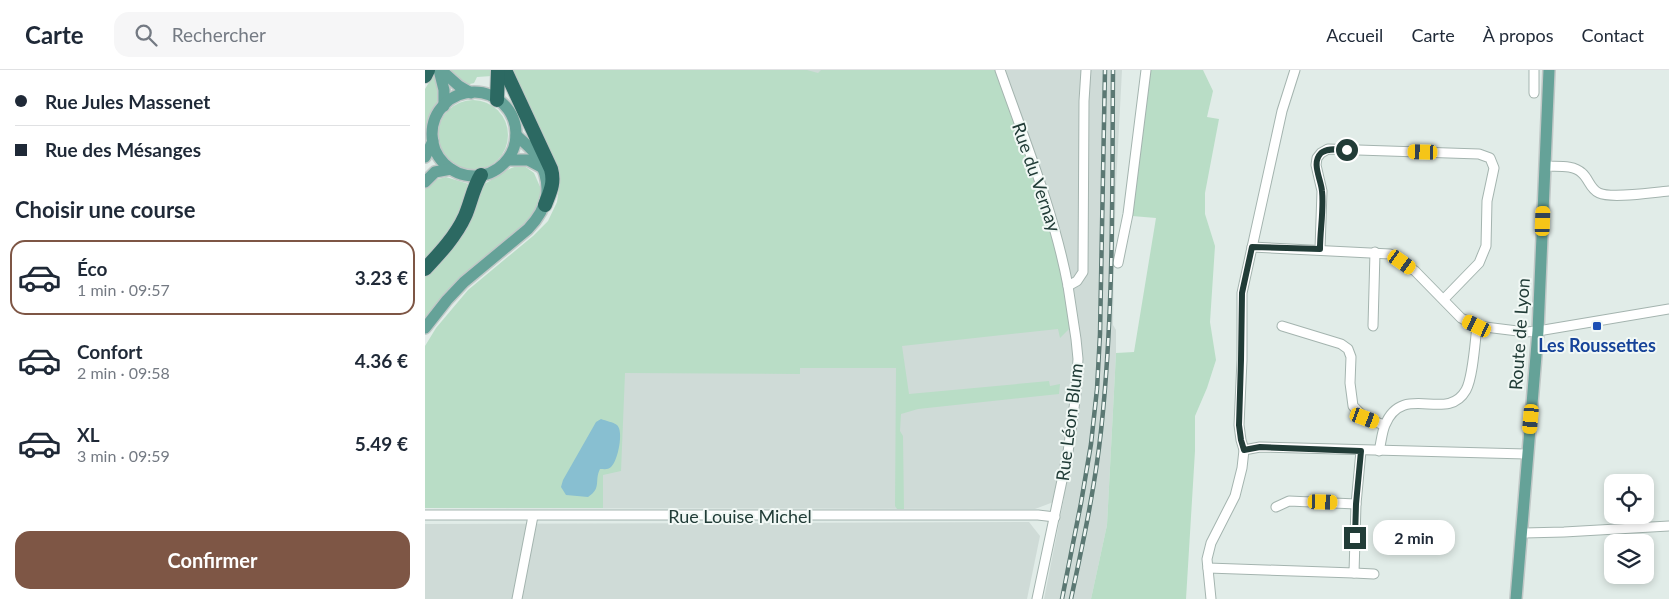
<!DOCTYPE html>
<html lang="fr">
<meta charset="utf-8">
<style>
body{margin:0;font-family:Lato,sans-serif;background:#f6f6f7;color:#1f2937;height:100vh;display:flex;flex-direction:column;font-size:19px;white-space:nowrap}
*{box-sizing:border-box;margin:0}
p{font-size:16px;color:#747a83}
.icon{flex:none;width:28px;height:28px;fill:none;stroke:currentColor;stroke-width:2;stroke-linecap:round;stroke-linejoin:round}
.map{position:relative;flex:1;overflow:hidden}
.sheet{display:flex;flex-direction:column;background:#fff;width:425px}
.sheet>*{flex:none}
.banner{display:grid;align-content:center;height:110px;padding:0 15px;background:#fff}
.tools{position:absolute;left:1179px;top:404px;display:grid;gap:10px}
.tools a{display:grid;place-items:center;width:50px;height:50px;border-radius:10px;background:#fff;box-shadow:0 2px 8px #0003;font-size:25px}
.end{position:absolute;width:22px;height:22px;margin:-11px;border:6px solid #213c37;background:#fff;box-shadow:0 0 0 2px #fff}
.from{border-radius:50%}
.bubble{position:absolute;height:35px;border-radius:15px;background:#fff;box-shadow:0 2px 8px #0003;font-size:16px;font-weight:700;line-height:35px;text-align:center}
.car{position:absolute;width:15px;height:30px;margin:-15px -8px;border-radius:6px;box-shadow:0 0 4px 1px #0007;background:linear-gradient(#f5c518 24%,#345 0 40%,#f5c518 0 76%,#345 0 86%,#f5c518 0)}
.banner b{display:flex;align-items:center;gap:18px;height:48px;font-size:19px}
.banner b+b{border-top:1px solid #e0e1e3}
.banner i{width:12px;height:12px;background:#1f2937}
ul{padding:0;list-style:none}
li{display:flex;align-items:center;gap:15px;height:75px;margin:0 10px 8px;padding:0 5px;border:2px solid transparent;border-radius:15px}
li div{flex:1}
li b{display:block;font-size:19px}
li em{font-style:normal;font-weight:700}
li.selected{border-color:#7e5645}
li>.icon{width:45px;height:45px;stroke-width:1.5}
h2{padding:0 15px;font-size:22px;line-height:60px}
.action{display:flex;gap:10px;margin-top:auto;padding:10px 15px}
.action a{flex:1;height:58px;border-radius:15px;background:#7e5645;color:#fff;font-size:20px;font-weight:700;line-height:58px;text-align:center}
header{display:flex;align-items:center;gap:30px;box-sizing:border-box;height:70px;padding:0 25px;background:#fff;border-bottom:1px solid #e0e1e3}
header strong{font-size:24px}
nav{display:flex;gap:28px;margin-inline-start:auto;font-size:18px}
.search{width:350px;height:45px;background:#f6f6f7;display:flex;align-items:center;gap:12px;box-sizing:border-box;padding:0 18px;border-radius:15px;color:#747a83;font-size:19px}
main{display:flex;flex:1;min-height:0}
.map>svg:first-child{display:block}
.built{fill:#cfdbd7}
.green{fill:#b9ddc6}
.water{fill:#88bfd1}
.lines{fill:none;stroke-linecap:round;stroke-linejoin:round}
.minor-casing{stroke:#a4b4af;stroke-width:11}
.major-casing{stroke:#c1c8c7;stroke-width:14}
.highway-casing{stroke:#c1c8c7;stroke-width:16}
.minor{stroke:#fff;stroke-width:9}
.major{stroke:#65a298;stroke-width:11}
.highway{stroke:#2c6962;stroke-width:14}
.rail-casing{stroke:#5b7873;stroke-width:4.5}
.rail{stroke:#f1f8f5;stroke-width:2.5;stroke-dasharray:8;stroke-linecap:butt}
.route{stroke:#213c37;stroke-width:6}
.transit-dot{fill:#1a4fb4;stroke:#f1f8f5;stroke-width:2}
.labels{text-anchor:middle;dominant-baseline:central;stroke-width:4;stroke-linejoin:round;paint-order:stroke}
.street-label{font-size:18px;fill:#213c37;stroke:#f1f8f5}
.transit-label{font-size:18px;font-weight:bold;fill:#164399;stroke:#f1f8f5}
</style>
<header>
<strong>Carte</strong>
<div class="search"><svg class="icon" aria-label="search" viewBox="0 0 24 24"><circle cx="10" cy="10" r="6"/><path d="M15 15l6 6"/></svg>Rechercher</div>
<nav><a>Accueil</a><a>Carte</a><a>À propos</a><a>Contact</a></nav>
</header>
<main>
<section class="sheet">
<div class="banner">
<b><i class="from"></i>Rue Jules Massenet</b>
<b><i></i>Rue des Mésanges</b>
</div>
<h2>Choisir une course</h2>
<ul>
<li class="selected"><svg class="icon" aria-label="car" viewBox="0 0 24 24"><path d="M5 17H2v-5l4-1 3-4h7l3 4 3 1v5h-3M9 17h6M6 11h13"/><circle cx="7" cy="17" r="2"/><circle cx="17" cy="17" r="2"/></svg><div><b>Éco</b><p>1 min · 09:57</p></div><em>3.23 €</em></li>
<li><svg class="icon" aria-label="car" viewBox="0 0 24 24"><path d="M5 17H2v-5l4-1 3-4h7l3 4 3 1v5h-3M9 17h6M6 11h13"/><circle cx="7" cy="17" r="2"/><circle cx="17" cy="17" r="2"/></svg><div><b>Confort</b><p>2 min · 09:58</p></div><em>4.36 €</em></li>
<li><svg class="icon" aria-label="car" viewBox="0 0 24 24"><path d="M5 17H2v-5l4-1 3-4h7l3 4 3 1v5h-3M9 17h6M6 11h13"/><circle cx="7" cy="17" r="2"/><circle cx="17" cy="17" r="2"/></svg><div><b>XL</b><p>3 min · 09:59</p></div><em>5.49 €</em></li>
</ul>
<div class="action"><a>Confirmer</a></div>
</section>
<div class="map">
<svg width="1244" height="529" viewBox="0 0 1244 529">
<rect width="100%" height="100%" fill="#e1ece8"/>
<g class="built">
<path d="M 97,0 L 697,0 L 691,115 L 689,188 L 688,255 L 691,260 L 691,283 L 682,455 L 666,529 L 619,529 L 639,428 L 610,439 L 0,438 L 108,178 L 145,119 Z"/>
<path d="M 604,452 L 615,466 L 602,529 L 0,529 L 0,454 Z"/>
</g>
<g class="green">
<path d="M 26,0 L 69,0 L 67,6 L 52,7 L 49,13 L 41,15 L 32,9 Z"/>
<path d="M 87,0 L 382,0 L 393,3 L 396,0 L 570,0 L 620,143 L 635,199 L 645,258 L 635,268 L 633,259 L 477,276 L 484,324 L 624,311 L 625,316 L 635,314 L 634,324 L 493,339 L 476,344 L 475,361 L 478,366 L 479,439 L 472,439 L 470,436 L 471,298 L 375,298 L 375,304 L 200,303 L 196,401 L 178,405 L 178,438 L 0,438 L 0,276 L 11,258 L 43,220 L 108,166 L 123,151 L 132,132 L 135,110 Z"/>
<path d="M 725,0 L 778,0 L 788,21 L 782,47 L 794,49 L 780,123 L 780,144 L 790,176 L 785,252 L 791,290 L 782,318 L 770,346 L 770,381 L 761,529 L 666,529 L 682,455 L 691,283 L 709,282 L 731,148 L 707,146 Z"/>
<path d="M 9,4 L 14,16 L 16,31 L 6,42 L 2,60 L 0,77 L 0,19 Z"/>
<circle cx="48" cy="65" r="35"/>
<path d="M 98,95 L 109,103 L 116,119 L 113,135 L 104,151 L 30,213 L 0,249 L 0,207 L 33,170 L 59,114 C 73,107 82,97 98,95 Z"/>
<path d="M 21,107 L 44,114 L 37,141 L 23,167 L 0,192 L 0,119 L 10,110 Z"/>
</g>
<path class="water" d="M 176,349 C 181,351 188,352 192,355 C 199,361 193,391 186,397 C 183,400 179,399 175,399 C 169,411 177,418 163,427 L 141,425 L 136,417 L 138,410 L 171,352 Z"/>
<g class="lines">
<g class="minor-casing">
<g id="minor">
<path d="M 575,0 C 600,71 629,142 643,216"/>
<path d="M 1109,23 L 1109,0"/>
<path d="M 1120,96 C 1131,97 1148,94 1157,103 C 1164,109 1165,119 1174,123 C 1187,129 1229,122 1244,121"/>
<path d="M 827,177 L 965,184 L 990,201 L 1036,248 L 1052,256 L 1101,262 L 1113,261 L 1244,239"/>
<path d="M 895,179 L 897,121 L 891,95 L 892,88 L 896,83 L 903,79 L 1054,84 L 1065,88 L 1069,98 L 1062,131 L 1061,176 L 1054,193 L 1019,229"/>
<path d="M 693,193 L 703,144 L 721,0"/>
<path d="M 857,256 L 916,274 L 923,279 L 926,287 L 925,313 L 928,336 L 940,348 L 959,355"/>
<path d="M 948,256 L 950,182"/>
<path d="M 819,380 L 835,377 L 1103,384"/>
<path d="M 954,381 C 956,373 957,362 960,355 C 978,311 1022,354 1041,320 C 1048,307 1050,272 1052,256"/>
<path d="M 851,437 L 864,431 L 931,434"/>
<path d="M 0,445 C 204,446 408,445 613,445 L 630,447"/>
<path d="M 1096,463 L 1139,462 L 1244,456"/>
<path d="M 783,498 L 929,503 L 931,434 L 936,381"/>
<path d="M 929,503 L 949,504"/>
<path d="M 92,529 L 108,446"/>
<path d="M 612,529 L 643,382 L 651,323 L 653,289 L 651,269 L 643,216 L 652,211 L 658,202 L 659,31 L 661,0"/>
<path d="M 786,529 L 782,489 L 786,473 L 810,426 L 817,398 L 819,380 L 816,370 L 814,355 L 817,290 L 817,223 L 857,41 L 870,0"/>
</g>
</g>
<g class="major-casing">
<g id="major">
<path d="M 14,0 L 19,20 L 19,36"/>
<path d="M 16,0 L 34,16 L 46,23"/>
<circle cx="49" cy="64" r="42"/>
<path d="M 0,87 L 8,71"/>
<path d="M 83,90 L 103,90 L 116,97"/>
<path d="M 0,112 L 10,102 L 26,99"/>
<path d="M 0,258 L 22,230 L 39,212 L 103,159 C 124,137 128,115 113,88 C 108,79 98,72 91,65"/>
<path d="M 1091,529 L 1113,261 L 1124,0"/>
</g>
</g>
<g class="highway-casing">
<g id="highway">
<path d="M 80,0 L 126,99 C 130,113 125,122 120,135"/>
<path d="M 0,6 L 3,0"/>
<path d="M 72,30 L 73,0"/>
<path d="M 0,199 C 15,183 31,166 40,146 C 46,132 48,118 56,105"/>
</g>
</g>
<use href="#minor" class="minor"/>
<use href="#major" class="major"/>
<use href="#highway" class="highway"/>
<g class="rail-casing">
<g id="rail">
<path d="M 637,529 L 656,433 L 666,374 L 672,319 L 675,264 L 680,0"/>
<path d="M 646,529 C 658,473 670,417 676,361 C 689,241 687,120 688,0"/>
</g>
</g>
<use href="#rail" class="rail"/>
</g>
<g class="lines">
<path class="route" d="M 922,80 C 914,80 903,77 896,83 C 886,93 896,109 897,121 C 899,139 895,160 895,179 L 827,177 L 817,223 L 816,290 L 814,355 L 816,370 L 819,380 L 835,377 L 936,381 L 931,434 L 930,468"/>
</g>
<rect class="transit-dot" x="1167" y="251" width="10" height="10" rx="2.5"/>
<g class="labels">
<g class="street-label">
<text transform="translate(612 107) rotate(71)">Rue du Vernay</text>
<text transform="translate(1094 264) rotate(-86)">Route de Lyon</text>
<text transform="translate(644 352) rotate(-83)">Rue Léon Blum</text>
<text x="315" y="446">Rue Louise Michel</text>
</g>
<g class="transit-label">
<text x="1172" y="275">Les Roussettes</text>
</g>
</g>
</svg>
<div class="tools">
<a><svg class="icon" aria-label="locate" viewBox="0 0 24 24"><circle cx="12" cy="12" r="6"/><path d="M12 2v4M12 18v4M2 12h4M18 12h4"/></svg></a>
<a><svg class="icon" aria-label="layers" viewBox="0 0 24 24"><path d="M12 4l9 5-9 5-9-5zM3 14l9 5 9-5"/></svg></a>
</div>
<i class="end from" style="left:922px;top:80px"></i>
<i class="end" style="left:930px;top:468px"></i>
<div class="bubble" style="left:948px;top:450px;width:82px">2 min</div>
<i class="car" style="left:998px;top:82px;rotate:272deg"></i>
<i class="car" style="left:1118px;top:151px;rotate:2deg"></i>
<i class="car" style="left:977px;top:192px;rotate:125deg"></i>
<i class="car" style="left:1052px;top:256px;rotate:296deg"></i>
<i class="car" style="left:940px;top:348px;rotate:110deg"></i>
<i class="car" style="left:1106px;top:349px;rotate:185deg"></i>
<i class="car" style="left:898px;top:432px;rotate:92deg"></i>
</div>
</main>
